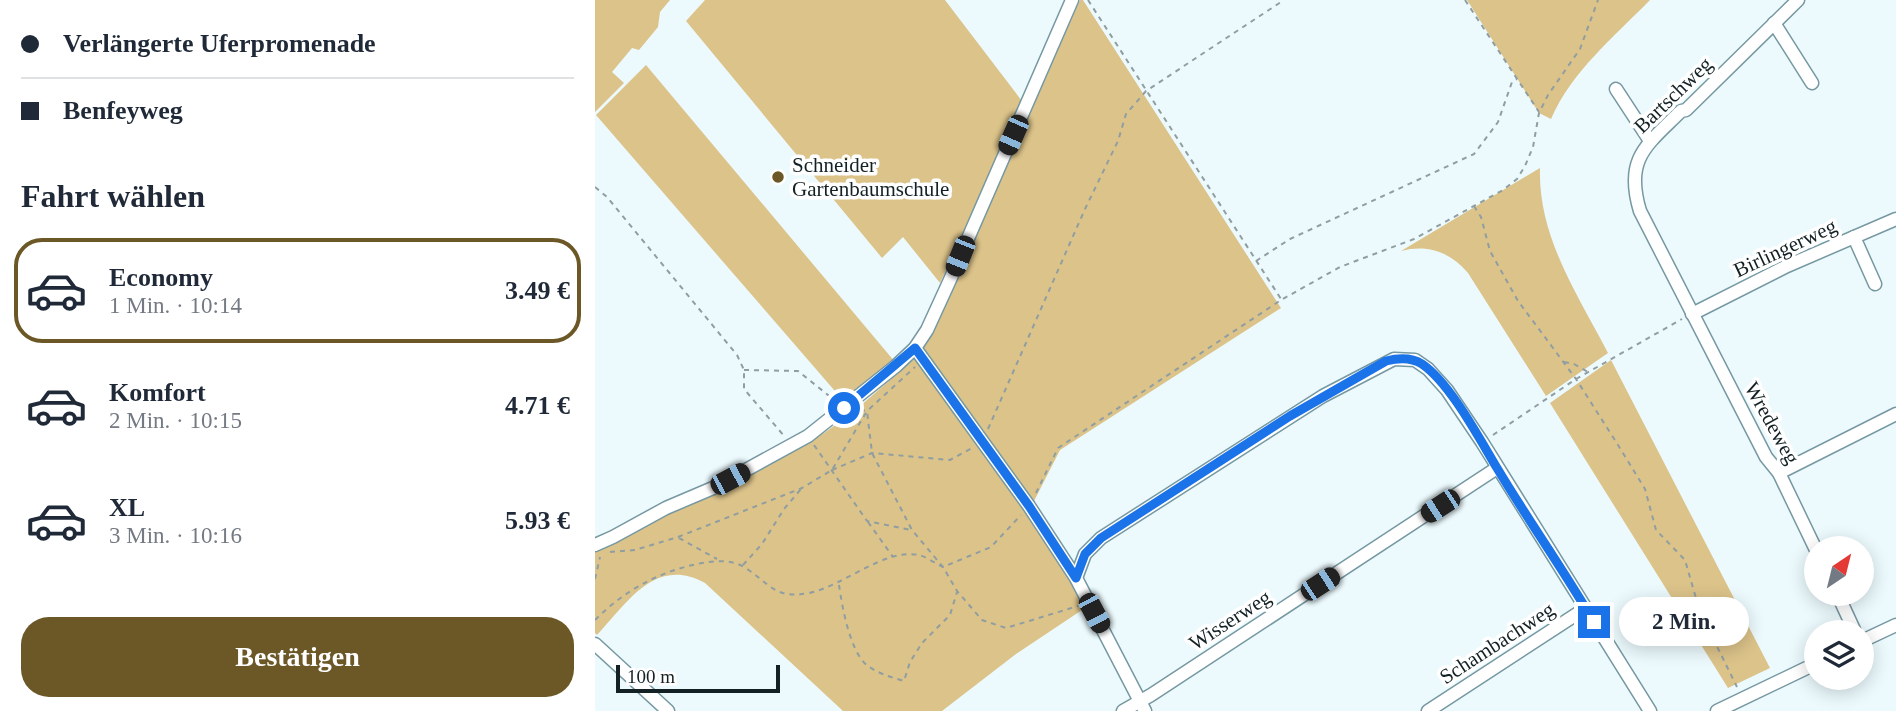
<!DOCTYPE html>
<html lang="de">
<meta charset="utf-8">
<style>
body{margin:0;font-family:Georgia,serif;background:#f6f6f7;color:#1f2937;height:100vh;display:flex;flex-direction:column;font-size:26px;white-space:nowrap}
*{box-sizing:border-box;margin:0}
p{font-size:23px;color:#747a83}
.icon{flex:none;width:38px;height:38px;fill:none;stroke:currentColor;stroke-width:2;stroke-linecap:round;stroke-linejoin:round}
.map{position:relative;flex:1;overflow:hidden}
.drawer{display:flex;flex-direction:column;background:#fff;width:595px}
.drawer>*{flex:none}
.guide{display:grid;align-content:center;height:154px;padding:0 21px;background:#fff}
.needle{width:46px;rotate:35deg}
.buttons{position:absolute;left:1209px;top:536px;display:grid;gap:14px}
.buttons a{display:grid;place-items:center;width:70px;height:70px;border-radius:50%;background:#fff;box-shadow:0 4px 18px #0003;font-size:35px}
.scale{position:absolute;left:21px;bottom:18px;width:164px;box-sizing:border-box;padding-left:7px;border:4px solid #132124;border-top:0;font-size:19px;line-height:24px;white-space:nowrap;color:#132124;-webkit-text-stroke:5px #fff;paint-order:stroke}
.end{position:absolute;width:32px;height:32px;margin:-16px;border:9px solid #1a73e8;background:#fff;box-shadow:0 0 0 4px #fff}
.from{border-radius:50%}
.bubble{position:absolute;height:49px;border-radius:24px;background:#fff;box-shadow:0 4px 18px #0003;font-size:23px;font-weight:600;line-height:49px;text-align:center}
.car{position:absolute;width:21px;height:42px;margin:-21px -10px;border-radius:9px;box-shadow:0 0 5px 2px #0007;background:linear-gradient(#222 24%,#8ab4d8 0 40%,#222 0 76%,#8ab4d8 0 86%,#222 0)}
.guide b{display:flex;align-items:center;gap:24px;height:66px;font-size:26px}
.guide b+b{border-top:2px solid #e0e1e3}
.guide i{width:18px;height:18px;background:#1f2937}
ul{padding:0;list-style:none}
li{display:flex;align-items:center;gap:21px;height:105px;margin:0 14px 10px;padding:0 7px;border:4px solid transparent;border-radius:28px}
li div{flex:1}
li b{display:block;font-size:26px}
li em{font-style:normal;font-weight:600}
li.current{border-color:#6c5827}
li>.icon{width:63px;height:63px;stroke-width:1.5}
h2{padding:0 21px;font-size:32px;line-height:84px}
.primary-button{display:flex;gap:14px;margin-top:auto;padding:14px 21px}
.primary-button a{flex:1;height:80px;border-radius:28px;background:#6c5827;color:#fff;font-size:28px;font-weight:600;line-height:80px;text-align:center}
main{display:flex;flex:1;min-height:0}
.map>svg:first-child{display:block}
.green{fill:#dcc38a}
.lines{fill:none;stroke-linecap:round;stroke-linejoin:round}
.minor-casing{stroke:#7698a1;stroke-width:15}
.path{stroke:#909ea1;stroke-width:2;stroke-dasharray:5 5;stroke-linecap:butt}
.minor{stroke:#fff;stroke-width:12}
.route{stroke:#1a73e8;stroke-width:9}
.poi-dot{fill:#6c5827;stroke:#fff;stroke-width:2.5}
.labels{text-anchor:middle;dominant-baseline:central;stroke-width:7;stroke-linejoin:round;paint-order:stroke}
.street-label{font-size:21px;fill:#132124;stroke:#fff}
.poi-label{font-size:21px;fill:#132124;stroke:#fff;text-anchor:start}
</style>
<main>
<section class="drawer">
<div class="guide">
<b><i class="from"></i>Verlängerte Uferpromenade</b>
<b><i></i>Benfeyweg</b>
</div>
<h2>Fahrt wählen</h2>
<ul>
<li class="current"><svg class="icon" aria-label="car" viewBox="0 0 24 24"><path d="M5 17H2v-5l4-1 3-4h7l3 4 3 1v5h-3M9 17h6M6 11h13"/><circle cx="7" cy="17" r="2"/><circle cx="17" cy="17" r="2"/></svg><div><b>Economy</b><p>1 Min. · 10:14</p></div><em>3.49 €</em></li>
<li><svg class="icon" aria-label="car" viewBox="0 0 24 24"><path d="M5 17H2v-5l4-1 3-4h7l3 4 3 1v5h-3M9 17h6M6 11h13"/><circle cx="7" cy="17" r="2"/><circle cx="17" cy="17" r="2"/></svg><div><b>Komfort</b><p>2 Min. · 10:15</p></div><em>4.71 €</em></li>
<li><svg class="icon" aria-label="car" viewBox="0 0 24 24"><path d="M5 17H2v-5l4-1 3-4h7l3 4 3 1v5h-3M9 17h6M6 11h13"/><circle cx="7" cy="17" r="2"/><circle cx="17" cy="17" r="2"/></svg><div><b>XL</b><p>3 Min. · 10:16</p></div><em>5.93 €</em></li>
</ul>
<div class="primary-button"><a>Bestätigen</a></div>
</section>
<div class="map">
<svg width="1301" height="711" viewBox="0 0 1301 711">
<rect width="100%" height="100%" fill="#ecfafe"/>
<g class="green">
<path d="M 0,0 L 75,0 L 65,12 L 63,27 L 44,50 L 37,48 L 17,72 L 29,83 L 0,112 Z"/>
<path d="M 110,0 L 350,0 L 427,101 L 345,283 L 308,237 L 287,258 L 91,21 Z"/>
<path d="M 485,0 L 488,0 L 686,308 L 465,450 L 438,503 L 471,556 L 490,608 L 421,654 L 347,711 L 248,711 L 110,583 C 60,556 33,602 2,635 L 0,633 L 0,550 L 32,536 L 63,518 L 138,481 L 229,433 L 257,413 L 326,353 Z"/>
<path d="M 872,0 L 1055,0 C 1019,37 977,71 956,119 L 944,113 Z"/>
<path d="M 51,65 L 300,362 L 252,405 L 1,115 Z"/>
<path d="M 945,168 C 943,237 982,293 1013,353 L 951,396 L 873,273 C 855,252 833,244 806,251 Z"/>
<path d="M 1016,360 L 1175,668 L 1133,688 L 955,403 Z"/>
</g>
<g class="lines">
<g class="minor-casing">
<g id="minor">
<path d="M 1203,0 L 1091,110 L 1086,111 C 1052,145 1029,158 1045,211 L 1171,457 L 1184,473 L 1222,552"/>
<path d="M 1179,23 L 1217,83"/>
<path d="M 1021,89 L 1055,141"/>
<path d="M 1259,237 L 1280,284"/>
<path d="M 1097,314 L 1192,266 L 1301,219"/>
<path d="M 320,348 L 434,506 L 481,578 L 550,711"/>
<path d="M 1184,473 L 1301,414"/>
<path d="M 0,545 L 18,537 L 71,508 L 118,488 L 213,436 L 301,366 L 320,348 L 332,330 L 354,282 L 477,0"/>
<path d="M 481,578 L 490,554 L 506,538 L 728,396 L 799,359 L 820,360 L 833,369 L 852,390 L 887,442 L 1055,711"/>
<path d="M 1242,593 L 1260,632"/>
<path d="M 1267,641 L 1301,625"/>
<path d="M 0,644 L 73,711"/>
<path d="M 528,711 L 556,695 L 902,468"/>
<path d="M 833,711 L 991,608"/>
<path d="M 1122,711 L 1222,663"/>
</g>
</g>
<g class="path">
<path d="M 493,0 L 686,299"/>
<path d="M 870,0 L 944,112"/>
<path d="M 0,187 L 12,197 L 142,355 L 149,370 L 149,389 L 190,437"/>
<path d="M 879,206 L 886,217 L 895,251 L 923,301 L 981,379 L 1023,445 L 1050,489 L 1061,530 L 1090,560 L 1105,612 L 1142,687"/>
<path d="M 661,261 L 695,239 L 879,154 L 903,122 L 917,82 L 922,79"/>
<path d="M 969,362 L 979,364 L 993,372"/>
<path d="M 149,370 L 203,371 L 238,399"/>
<path d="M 265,410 L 272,411 L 277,453 L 317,530 L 348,567 L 362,591 L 387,620 L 411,628 L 483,606"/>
<path d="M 393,429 L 490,209 L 523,141 L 531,114 L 551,91 L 689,0"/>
<path d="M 898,435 L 981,379 L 1087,319"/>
<path d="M 219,445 L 272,521 L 316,530"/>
<path d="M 237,470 L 277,453 L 355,460 L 377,448"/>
<path d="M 441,493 L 463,448 L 686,300 L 745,267 L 819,239 L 908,190 L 922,179 L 930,166 L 938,147 L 944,113 L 953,95 L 985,49 L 1003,0"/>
<path d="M 273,522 L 298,557"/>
<path d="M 84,538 L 122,559"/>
<path d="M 15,552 L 40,550 L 83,537 L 207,488 L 237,470 L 272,411 L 320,367"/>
<path d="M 148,565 L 167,544 L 189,509 L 206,489"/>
<path d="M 0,579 L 5,557"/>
<path d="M 244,585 C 247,606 255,653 273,666 C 284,674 296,677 309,681 L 315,662 L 327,643 L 355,615 L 362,592"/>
<path d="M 0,620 C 30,590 65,571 107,563 C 121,561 136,559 149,567 C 175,583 179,600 214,593 C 249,586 289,548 324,555 C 332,557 341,564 348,567 L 396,547 L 426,515"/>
</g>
<use href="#minor" class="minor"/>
</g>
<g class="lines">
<path class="route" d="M 249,408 L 320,348 L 434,506 L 481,578 L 490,554 L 506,538 L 695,416 L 791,361 C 803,358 816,357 827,364 C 855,383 884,438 902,468 C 933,520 968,569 999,622"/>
</g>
<circle class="poi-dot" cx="183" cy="177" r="7"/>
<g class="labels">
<g class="street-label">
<text transform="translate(1078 95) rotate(-44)">Bartschweg</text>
<text transform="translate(1190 248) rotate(-25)">Birlingerweg</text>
<text transform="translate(1177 423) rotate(61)">Wredeweg</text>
<text transform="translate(635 620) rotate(-33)">Wisserweg</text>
<text transform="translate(902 643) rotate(-33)">Schambachweg</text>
</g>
<g class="poi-label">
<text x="197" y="165">Schneider<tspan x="197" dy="24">Gartenbaumschule</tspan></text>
</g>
</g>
</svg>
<div class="buttons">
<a><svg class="needle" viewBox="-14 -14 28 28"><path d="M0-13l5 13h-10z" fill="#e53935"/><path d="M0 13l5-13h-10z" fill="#747a83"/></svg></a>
<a><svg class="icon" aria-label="layers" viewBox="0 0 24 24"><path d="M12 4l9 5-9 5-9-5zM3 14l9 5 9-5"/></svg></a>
</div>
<div class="scale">100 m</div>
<i class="end from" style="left:249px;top:408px"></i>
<i class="end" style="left:999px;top:622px"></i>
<div class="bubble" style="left:1024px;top:597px;width:130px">2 Min.</div>
<i class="car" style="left:418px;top:135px;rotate:204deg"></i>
<i class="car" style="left:365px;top:256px;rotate:202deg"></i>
<i class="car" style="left:135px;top:479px;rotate:62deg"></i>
<i class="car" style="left:845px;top:506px;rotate:237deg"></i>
<i class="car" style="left:725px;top:584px;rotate:57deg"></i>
<i class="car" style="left:499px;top:613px;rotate:152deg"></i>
</div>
</main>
